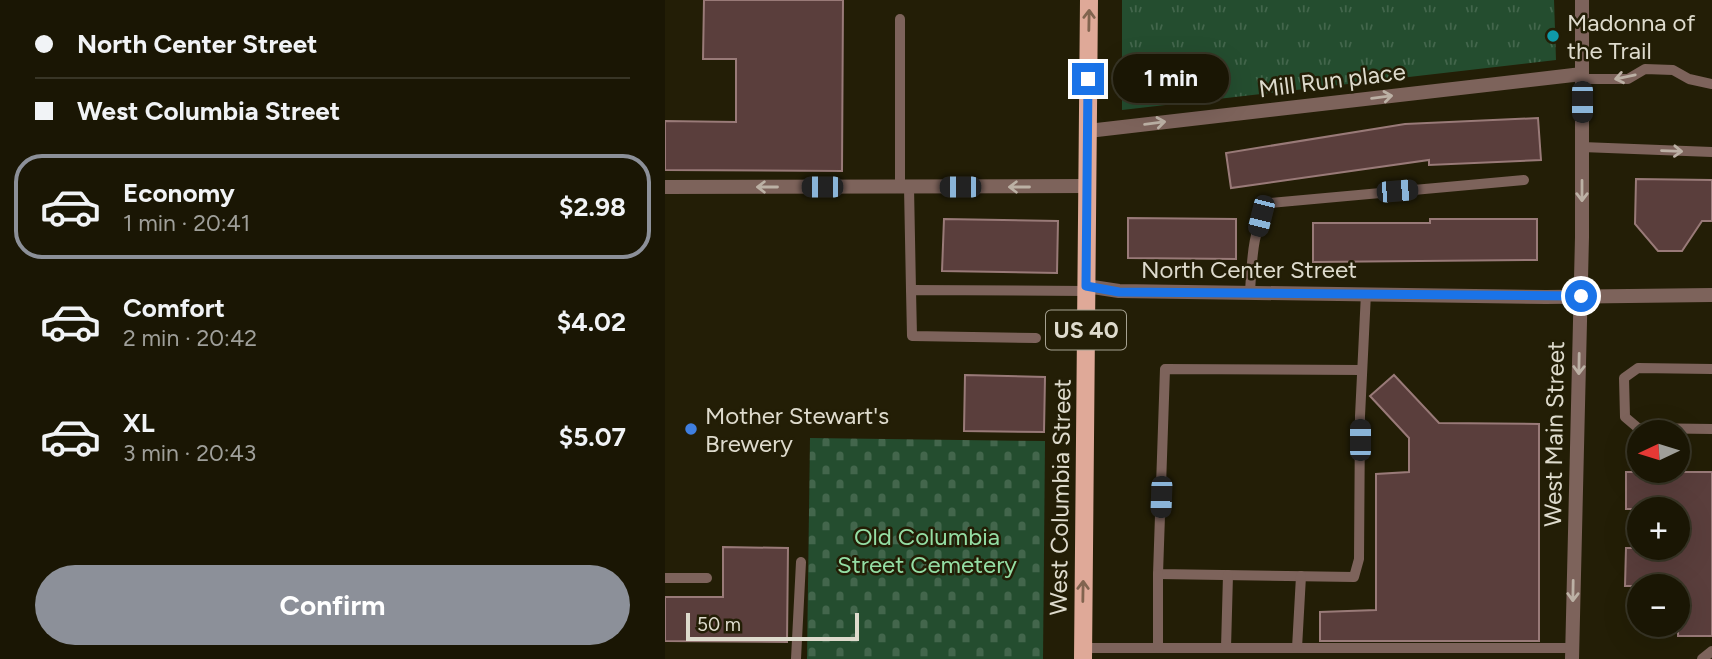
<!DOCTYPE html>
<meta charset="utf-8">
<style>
body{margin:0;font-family:Figtree,sans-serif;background:#231f0e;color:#f1f3f6;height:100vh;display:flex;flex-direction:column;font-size:26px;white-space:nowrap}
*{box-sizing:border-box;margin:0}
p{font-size:23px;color:#9f9f9a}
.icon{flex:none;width:38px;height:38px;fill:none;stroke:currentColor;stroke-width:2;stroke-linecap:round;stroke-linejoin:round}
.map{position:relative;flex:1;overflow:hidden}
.drawer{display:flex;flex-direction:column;background:#1a1604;width:665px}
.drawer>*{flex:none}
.guide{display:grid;align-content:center;height:154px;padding:0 35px;background:#1a1604}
.needle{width:46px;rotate:266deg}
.fabs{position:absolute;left:962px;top:420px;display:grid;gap:14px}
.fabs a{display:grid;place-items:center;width:63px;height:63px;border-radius:50%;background:#1a1604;box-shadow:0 7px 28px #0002,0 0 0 2px #383526;font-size:35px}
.scale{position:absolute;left:21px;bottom:18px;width:173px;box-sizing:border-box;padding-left:7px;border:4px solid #dedbcd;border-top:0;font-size:19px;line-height:24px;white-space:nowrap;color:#dedbcd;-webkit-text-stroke:5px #231e06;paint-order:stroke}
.end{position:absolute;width:32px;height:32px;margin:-16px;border:9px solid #1a73e8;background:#fff;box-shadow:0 0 0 4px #fff}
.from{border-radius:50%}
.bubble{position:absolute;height:49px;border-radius:24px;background:#1a1604;box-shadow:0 7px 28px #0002,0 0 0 2px #383526;font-size:23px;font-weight:700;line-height:49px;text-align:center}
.car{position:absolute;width:21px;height:42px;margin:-21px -10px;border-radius:9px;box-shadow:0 0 5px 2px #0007;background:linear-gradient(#222 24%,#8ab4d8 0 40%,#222 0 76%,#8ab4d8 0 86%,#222 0)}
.guide b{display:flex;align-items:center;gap:24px;height:66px;font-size:26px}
.guide b+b{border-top:2px solid #383526}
.guide i{width:18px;height:18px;background:#f1f3f6}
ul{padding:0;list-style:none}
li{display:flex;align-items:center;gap:21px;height:105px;margin:0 14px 10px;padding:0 21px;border:4px solid transparent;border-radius:28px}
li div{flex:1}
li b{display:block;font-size:26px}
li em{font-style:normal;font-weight:700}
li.current{border-color:#8c9099}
li>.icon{width:63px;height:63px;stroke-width:1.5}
.primary-button{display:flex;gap:14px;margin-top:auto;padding:14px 35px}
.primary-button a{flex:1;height:80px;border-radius:42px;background:#8c9099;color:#fff;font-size:28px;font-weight:700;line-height:80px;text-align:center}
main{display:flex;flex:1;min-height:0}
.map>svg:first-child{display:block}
.grass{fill:url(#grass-tufts)}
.cemetery{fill:url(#cemetery-stones)}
.building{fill:#5a3e3c;stroke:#997a78;stroke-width:2}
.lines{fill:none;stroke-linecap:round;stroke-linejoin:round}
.service{stroke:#7d635b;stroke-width:10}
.minor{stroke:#7d635b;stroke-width:14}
.tertiary{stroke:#7d635b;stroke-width:14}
.primary{stroke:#dfa998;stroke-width:18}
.oneway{stroke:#81644f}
.oneway2{stroke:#bcb1a5}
.route{stroke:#1a73e8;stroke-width:9}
.culture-dot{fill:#0f9aa8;stroke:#231e06;stroke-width:2.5}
.shop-dot{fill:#3f7fe0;stroke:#231e06;stroke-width:2.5}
.labels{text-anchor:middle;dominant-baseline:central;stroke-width:5;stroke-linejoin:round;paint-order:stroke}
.shield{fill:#231e06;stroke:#a6a291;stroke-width:2}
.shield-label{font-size:23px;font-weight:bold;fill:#dedbcd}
.poi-label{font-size:24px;fill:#dedbcd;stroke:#231e06;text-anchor:start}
.street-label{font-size:24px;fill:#dedbcd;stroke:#231e06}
.park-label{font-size:24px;fill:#94dea4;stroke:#231e06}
</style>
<main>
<section class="drawer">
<div class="guide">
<b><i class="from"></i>North Center Street</b>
<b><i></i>West Columbia Street</b>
</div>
<ul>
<li class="current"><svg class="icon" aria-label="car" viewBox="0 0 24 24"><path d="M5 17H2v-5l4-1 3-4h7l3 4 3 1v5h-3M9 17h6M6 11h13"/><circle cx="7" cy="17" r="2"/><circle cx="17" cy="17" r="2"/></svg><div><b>Economy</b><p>1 min · 20:41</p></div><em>$2.98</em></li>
<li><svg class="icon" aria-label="car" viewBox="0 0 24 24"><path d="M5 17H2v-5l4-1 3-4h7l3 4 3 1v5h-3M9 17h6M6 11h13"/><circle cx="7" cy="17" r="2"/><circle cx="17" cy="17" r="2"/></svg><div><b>Comfort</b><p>2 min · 20:42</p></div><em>$4.02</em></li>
<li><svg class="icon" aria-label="car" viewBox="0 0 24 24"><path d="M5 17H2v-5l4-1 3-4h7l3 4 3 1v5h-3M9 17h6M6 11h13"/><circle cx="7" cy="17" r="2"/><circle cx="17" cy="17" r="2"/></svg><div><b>XL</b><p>3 min · 20:43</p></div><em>$5.07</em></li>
</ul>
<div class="primary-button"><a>Confirm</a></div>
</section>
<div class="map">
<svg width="1047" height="659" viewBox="0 0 1047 659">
<defs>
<pattern id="grass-tufts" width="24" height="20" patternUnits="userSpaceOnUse" patternTransform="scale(1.75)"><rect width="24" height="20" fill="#244d2f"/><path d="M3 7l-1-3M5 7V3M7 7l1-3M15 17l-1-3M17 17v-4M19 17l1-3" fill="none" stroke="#43664c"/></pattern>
<pattern id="cemetery-stones" width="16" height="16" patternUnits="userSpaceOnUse" patternTransform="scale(1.75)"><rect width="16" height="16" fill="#244d2f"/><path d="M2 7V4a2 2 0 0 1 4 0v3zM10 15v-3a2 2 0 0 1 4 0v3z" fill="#43664c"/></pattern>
</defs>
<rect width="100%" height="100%" fill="#231e06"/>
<path class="grass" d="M 457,0 L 889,0 L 891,60 L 457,110 Z"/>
<path class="cemetery" d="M 145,438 L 380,441 L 378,659 L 142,659 Z"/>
<g class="building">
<path d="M 39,0 L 178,0 L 177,171 L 0,170 L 0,121 L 71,122 L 71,59 L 38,59 Z"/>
<path d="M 873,118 L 876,160 L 764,165 L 764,160 L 566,188 L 561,153 L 740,124 Z"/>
<path d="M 971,179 L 1047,180 L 1047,221 L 1037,221 L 1017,251 L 993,251 L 970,224 Z"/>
<path d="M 463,218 L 571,219 L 571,259 L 463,258 Z"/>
<path d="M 279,219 L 393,221 L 392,273 L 277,271 Z"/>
<path d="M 765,219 L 872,219 L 872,260 L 648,262 L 648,223 L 765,223 Z"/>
<path d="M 300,375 L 380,377 L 379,432 L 299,431 Z"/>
<path d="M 729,375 L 774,423 L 874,424 L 874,641 L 655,641 L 655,612 L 711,610 L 711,474 L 744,472 L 744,438 L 705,396 Z"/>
<path d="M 961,472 L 1047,472 L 1047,636 L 1013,636 L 1013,586 L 960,586 L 961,548 L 1013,548 L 1013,509 L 961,509 Z"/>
<path d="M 58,547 L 123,548 L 122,642 L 0,641 L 0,597 L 58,597 Z"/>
</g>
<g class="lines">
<g class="service">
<path d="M 235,19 L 235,187"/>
<path d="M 917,79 L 963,79 L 980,69 L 1008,70 L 1024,79 L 1047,84"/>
<path d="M 917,147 L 1047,152"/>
<path d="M 244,187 L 246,290"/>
<path d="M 585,292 C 587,261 587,230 604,203 L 859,180"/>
<path d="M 371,338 L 247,336 L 246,290 L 421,291"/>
<path d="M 1047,369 L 973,368 L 959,378 L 960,417 L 973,428 L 1047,429"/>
<path d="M 697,370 L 500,369 L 493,574 L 689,577 L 694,559 L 695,416 L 701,293"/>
<path d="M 0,578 L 42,578"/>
<path d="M 418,648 L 907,648"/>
<path d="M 493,648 L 493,574"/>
<path d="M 561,648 L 563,575"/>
<path d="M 632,648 L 636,576"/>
<path d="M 131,659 L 136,562"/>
<path d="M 1037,659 L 1047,651"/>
</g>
<g class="minor">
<path d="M 423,131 L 917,74"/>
<path d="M 0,187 L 422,186"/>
</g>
<g class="tertiary">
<path d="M 421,286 L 454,291 L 881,297 L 1047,295"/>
<path d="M 907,659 L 917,237 L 917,0"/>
</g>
<path class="primary" d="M 418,659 L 424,0"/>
</g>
<defs><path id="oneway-shaft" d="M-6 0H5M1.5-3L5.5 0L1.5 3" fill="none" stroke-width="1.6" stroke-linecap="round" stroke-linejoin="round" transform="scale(1.75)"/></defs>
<g class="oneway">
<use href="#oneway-shaft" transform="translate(424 20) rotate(-89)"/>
<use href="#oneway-shaft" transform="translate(418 591) rotate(-89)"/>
</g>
<g class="oneway2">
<use href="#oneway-shaft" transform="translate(960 77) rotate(168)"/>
<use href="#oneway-shaft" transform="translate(717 97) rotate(-7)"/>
<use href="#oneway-shaft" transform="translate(490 123) rotate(-7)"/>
<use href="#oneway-shaft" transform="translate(1007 151) rotate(2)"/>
<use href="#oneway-shaft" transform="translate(102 187) rotate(180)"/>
<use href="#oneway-shaft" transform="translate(354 187) rotate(180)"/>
<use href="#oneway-shaft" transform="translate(917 191) rotate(90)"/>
<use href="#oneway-shaft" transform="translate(914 364) rotate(91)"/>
<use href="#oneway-shaft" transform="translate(908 591) rotate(91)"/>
</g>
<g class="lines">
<path class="route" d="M 423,79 L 421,286 L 454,292 L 916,296"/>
</g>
<circle class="culture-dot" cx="888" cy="36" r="7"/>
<circle class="shop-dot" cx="26" cy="429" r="7"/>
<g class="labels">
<rect class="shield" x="381" y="310.5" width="80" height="39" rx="5"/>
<g class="shield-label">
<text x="421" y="330">US 40</text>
</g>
<g class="poi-label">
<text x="902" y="22">Madonna of<tspan x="902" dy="28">the Trail</tspan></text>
<text x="40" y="415">Mother Stewart's<tspan x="40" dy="28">Brewery</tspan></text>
</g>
<g class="street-label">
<text transform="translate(667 80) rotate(-7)">Mill Run place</text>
<text x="584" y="269">North Center Street</text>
<text transform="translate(889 434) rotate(-89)">West Main Street</text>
<text transform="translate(395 497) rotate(-89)">West Columbia Street</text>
</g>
<g class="park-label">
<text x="262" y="536">Old Columbia<tspan x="262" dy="28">Street Cemetery</tspan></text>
</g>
</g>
</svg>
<div class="fabs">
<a><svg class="needle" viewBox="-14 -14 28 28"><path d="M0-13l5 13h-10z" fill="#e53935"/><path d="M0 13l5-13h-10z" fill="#9f9f9a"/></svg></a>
<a>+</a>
<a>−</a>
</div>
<div class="scale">50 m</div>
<i class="end from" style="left:916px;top:296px"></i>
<i class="end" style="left:423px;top:79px"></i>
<div class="bubble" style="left:448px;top:54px;width:116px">1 min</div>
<i class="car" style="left:917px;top:102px;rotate:180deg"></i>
<i class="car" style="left:157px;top:187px;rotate:270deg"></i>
<i class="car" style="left:295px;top:187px;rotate:270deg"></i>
<i class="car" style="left:732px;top:191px;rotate:85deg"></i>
<i class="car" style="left:596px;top:216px;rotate:194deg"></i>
<i class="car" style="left:695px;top:440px;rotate:0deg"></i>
<i class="car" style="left:496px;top:497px;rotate:182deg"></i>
</div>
</main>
